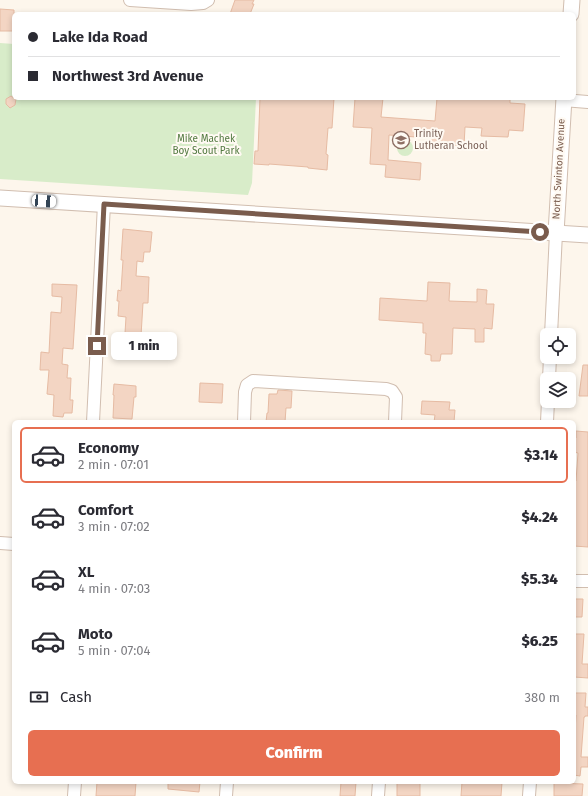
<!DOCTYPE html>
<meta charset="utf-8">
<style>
body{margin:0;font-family:"Fira Sans",sans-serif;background:#f2f2f3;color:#2b2b33;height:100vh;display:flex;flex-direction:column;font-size:15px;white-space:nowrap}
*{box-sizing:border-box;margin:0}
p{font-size:13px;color:#7c7c81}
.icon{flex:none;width:22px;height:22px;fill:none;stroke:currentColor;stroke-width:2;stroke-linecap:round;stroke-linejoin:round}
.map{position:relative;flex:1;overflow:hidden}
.drawer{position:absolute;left:12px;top:420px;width:564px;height:364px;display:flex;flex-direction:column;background:#fff;border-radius:6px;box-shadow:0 2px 6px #0003}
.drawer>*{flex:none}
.guide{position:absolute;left:12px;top:12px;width:564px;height:88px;border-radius:6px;box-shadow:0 2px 6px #0003;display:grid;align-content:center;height:88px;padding:0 16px;background:#fff}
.fabs{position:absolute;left:540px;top:328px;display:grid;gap:8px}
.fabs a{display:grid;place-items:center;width:36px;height:36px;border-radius:6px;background:#fff;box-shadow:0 2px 6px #0003;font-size:20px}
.end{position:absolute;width:18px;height:18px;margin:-9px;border:5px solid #7a5c4d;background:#fff;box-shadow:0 0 0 2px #fff}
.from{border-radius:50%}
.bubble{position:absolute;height:28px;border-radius:6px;background:#fff;box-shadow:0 2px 6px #0003;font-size:13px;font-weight:800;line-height:28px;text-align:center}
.car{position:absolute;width:12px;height:24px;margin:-12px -6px;border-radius:5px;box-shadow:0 0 3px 1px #0007;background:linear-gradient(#fff 24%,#345 0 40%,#fff 0 76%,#345 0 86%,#fff 0)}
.guide b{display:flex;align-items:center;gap:14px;height:38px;font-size:15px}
.guide b+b{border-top:1px solid #e1e1e2}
.guide i{width:10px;height:10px;background:#2b2b33}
ul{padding:7px 0 0;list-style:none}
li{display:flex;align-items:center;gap:12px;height:56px;margin:0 8px 6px;padding:0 8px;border:2px solid transparent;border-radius:6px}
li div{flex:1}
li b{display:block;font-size:15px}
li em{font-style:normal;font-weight:800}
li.selected{border-color:#e76f51}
li>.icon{width:36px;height:36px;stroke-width:1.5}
.pay{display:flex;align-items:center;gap:10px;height:44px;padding:0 16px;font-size:15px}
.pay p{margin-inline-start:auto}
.primary-button{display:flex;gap:8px;margin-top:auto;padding:8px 16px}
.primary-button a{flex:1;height:46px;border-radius:6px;background:#e76f51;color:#fff;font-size:16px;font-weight:800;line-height:46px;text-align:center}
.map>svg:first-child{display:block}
.green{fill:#d8ecc9}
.building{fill:#f3d5c3;stroke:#e6bba3}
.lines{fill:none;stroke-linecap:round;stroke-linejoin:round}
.minor-casing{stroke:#d1beb0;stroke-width:14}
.tertiary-casing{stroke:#d1beb0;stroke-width:17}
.minor{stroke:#fff;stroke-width:12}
.tertiary{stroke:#fff;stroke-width:15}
.route{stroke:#7a5c4d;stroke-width:5}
.labels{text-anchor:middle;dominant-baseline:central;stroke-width:4;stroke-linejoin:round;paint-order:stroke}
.education-label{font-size:10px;fill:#785e54;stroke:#fffaf3;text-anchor:start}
.park-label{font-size:10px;fill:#537a41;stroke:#fffaf3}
.street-label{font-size:10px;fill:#7a5c4d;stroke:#fffaf3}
</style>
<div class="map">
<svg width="588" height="796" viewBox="0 0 588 796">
<rect width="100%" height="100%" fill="#fdf6ec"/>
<g class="green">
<path d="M 0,43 L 14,44 L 14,98 L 256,98 L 252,183 L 248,195 L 0,179 Z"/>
<circle cx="405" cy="148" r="8"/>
</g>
<g class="building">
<path d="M 235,0 L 254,0 L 252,4 L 254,4 L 250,14 L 230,14 Z"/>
<path d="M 0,9 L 14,10 L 14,31 L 0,31 Z"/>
<path d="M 11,96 L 16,99 L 15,105 L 10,108 L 6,104 L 6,99 Z"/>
<path d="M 260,98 L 334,98 L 332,128 L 328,128 L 326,154 L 328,155 L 327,170 L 308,168 L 308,167 L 269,164 L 269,165 L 254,164 L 255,151 L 258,151 Z"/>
<path d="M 355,98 L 383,98 L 381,117 L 435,121 L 437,98 L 510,98 L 510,103 L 525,104 L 523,131 L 509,130 L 508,137 L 481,136 L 482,128 L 465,127 L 464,146 L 429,144 L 430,138 L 389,135 L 388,160 L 421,163 L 420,180 L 385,177 L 386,165 L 370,164 L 372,128 L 353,127 Z"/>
<path d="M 123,229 L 152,232 L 150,252 L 144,252 L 143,262 L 137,261 L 136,276 L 149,277 L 148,303 L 143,303 L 140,352 L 118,350 L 119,333 L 125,333 L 126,317 L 118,316 L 119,301 L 117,301 L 118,290 L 121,291 L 123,260 L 121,260 Z"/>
<path d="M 428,282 L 450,283 L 449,301 L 477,302 L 477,289 L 487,290 L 486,304 L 494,304 L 492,329 L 484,328 L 484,342 L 475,342 L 475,329 L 453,328 L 452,354 L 441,354 L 440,361 L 431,361 L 431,355 L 425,354 L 426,333 L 423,333 L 423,323 L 379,320 L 380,298 L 427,301 Z"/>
<path d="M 52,284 L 77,285 L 73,349 L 63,348 L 62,364 L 68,365 L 67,378 L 71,378 L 70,400 L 73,400 L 72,413 L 64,413 L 63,417 L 53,416 L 54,395 L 47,394 L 49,370 L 40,370 L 41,352 L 49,353 L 51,312 L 61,313 L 62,297 L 52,296 Z"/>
<path d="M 583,365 L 588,365 L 588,396 L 579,396 Z"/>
<path d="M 200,383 L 223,384 L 222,403 L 199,402 Z"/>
<path d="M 114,384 L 136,386 L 136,397 L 134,397 L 132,419 L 113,418 L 114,395 L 113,395 Z"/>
<path d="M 278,390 L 292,391 L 291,408 L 286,408 L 285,422 L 266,422 L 267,413 L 268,413 L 269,394 L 277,394 Z"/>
<path d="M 422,401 L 450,402 L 449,410 L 455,410 L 454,422 L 434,422 L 435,415 L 421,414 Z"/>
<path d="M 576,431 L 588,432 L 588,547 L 574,546 L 574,480 L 576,481 L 578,453 L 574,452 L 574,438 L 576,438 Z"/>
<path d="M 574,599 L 583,599 L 582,617 L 574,617 Z"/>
<path d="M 574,634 L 584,634 L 582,664 L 588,664 L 588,678 L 574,677 L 575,656 L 574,656 Z"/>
<path d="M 574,693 L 586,693 L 585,707 L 588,707 L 588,716 L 585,716 L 585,717 L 584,717 L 581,757 L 588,757 L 588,767 L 581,767 L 580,776 L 574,775 L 574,731 L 575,731 L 576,715 L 574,715 Z"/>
<path d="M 97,782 L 136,782 L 135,796 L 96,796 Z"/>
<path d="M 168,782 L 200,782 L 199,792 L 168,789 Z"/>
<path d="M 341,782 L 356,782 L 355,796 L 340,796 Z"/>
<path d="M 397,782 L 420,783 L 420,796 L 397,796 Z"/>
<path d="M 462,782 L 502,782 L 501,796 L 461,796 Z"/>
<path d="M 554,783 L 583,784 L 582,796 L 554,796 Z"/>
</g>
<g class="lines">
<g class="minor-casing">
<g id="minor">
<path d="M 130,0 L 191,4 L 203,3 L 208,0"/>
<path d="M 563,100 L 588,102"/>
<path d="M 551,335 L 556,233"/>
<path d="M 549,379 L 550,357"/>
<path d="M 93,422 L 104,204"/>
<path d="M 244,422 L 245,392 L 247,385 L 253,381 L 386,389 L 392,391 L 396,397 L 395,422"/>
<path d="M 547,422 L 548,401"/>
<path d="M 0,543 L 14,544"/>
<path d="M 574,581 L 588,581"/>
<path d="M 74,796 L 75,782"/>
<path d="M 226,796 L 227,782"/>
<path d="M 378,796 L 379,782"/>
<path d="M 529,796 L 530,782"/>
</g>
</g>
<g class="tertiary-casing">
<g id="tertiary">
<path d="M 571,14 L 572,0"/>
<path d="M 0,198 L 588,235"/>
<path d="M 556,233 L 564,98"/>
</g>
</g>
<use href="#minor" class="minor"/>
<use href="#tertiary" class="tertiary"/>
</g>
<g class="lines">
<path class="route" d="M 97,346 L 104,204 L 540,232"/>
</g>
<defs>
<g id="school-ring" transform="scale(0.9)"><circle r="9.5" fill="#fffaf3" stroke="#8d6e63" stroke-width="1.5"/><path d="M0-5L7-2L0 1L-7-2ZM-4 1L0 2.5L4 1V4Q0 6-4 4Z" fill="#8d6e63"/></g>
</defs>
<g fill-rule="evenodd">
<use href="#school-ring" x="401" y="140"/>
</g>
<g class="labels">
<g class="education-label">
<text x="414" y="134">Trinity<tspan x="414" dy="12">Lutheran School</tspan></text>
</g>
<g class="park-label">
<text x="206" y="139">Mike Machek<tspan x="206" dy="12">Boy Scout Park</tspan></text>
</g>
<g class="street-label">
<text transform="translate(559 169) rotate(-87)">North Swinton Avenue</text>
</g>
</g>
</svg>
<div class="fabs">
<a><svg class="icon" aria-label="locate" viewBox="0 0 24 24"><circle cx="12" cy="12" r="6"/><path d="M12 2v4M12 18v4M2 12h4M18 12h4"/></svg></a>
<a><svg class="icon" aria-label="layers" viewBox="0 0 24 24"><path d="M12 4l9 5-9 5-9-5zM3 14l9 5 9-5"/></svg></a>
</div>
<i class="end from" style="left:540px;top:232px"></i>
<i class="end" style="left:97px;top:346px"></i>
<div class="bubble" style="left:111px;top:332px;width:66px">1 min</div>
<i class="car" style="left:44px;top:201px;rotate:94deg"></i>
<div class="guide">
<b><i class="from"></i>Lake Ida Road</b>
<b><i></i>Northwest 3rd Avenue</b>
</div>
<section class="drawer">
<ul>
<li class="selected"><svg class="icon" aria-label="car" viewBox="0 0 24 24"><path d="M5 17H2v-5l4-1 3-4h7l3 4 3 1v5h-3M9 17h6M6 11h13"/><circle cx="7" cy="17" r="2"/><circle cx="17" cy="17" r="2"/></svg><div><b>Economy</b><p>2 min · 07:01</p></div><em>$3.14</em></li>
<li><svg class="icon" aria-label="car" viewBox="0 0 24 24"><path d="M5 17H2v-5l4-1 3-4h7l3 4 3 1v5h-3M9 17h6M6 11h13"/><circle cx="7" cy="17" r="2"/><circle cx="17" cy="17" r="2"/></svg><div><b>Comfort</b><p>3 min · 07:02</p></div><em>$4.24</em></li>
<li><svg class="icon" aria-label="car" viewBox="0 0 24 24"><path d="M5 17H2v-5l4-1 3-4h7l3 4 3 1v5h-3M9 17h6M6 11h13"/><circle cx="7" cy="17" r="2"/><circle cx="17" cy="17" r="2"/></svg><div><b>XL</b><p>4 min · 07:03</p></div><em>$5.34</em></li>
<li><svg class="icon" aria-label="car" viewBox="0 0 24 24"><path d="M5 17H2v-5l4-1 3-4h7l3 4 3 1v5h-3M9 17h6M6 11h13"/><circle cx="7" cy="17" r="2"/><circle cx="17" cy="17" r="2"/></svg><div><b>Moto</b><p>5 min · 07:04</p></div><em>$6.25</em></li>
</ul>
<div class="pay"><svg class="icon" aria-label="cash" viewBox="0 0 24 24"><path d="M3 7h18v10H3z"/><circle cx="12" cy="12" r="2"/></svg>Cash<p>380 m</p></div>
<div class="primary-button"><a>Confirm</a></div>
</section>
</div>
